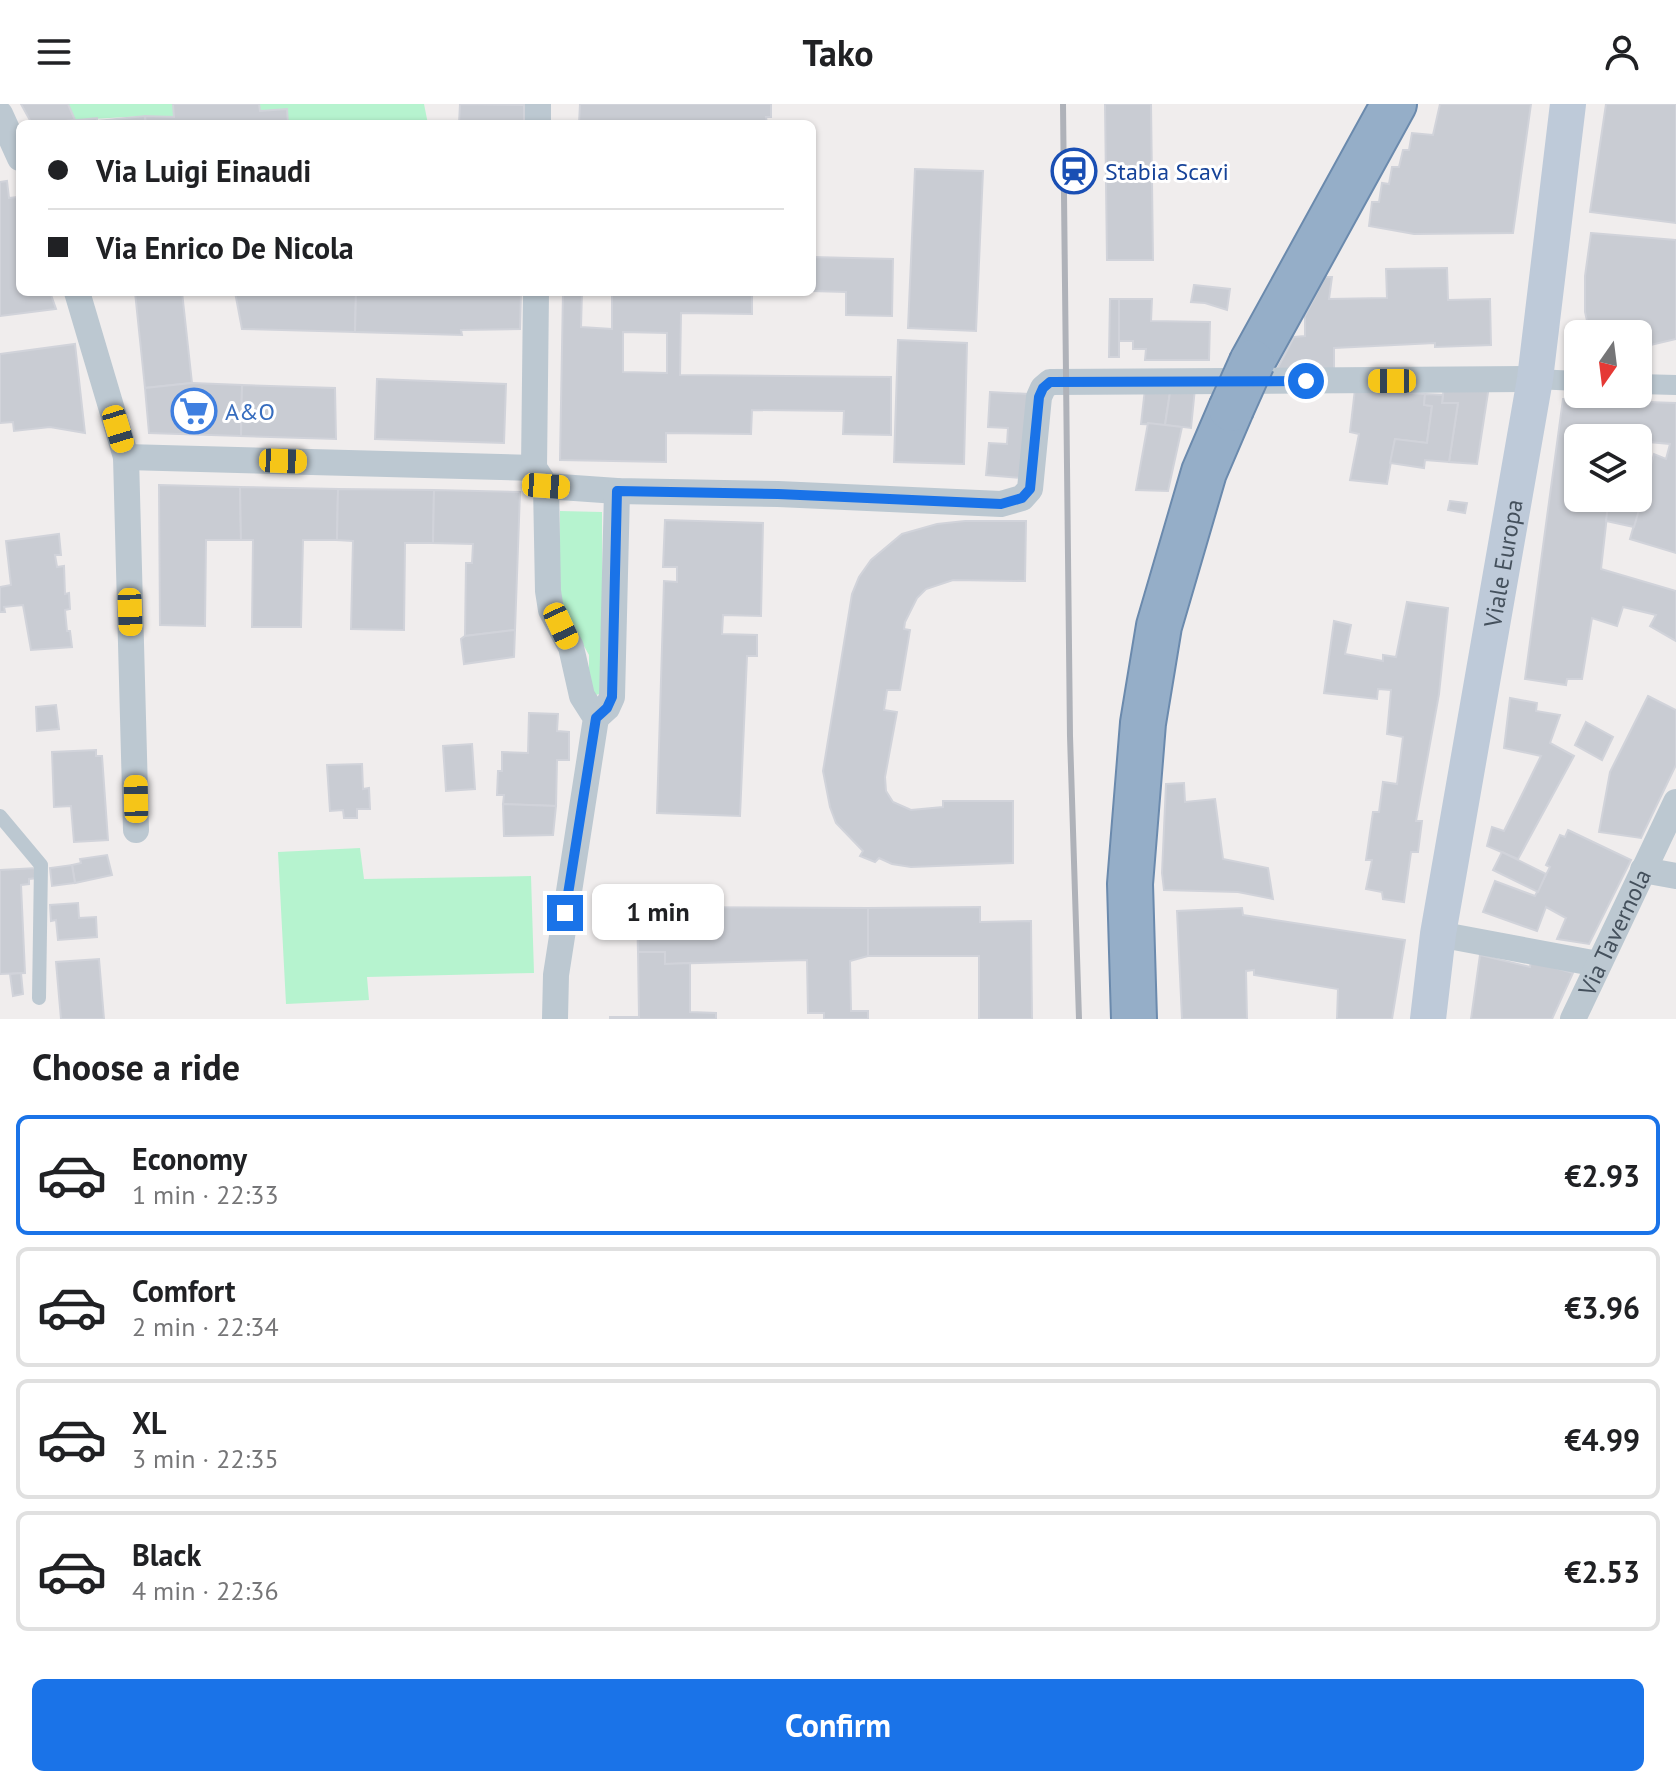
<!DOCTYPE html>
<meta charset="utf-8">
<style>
body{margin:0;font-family:"PT Sans",sans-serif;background:#f6f6f6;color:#202124;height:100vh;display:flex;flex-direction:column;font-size:30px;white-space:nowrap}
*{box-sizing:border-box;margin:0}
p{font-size:26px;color:#757577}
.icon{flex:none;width:44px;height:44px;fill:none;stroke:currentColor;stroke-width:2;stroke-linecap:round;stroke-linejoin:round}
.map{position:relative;height:915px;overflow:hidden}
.side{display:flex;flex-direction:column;background:#fff;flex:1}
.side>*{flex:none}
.banner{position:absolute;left:16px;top:16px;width:800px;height:176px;border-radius:12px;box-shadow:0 2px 6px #0004;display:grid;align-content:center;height:176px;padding:0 32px;background:#fff}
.needle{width:52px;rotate:194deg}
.controls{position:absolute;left:1564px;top:216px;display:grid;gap:16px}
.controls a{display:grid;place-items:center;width:88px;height:88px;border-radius:12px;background:#fff;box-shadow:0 2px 6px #0004;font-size:40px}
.end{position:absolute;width:36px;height:36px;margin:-18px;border:10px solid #1a73e8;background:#fff;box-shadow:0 0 0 4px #fff}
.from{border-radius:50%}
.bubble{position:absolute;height:56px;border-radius:12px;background:#fff;box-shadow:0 2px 6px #0004;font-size:26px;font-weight:700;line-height:56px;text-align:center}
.car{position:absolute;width:24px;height:48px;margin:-24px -12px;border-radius:10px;box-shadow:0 0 6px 2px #0007;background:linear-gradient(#f5c518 24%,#345 0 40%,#f5c518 0 76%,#345 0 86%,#f5c518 0)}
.banner b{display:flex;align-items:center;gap:28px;height:76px;font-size:30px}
.banner b+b{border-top:2px solid #e0e0e0}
.banner i{width:20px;height:20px;background:#202124}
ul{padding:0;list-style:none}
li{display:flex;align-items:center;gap:24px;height:120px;margin:0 16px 12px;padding:0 16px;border:4px solid #e0e0e0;border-radius:12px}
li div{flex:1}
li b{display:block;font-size:30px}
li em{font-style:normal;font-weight:700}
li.selected{border-color:#1a73e8}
li>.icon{width:72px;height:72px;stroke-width:1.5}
h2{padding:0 32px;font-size:36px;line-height:96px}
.button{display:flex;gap:16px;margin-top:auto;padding:16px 32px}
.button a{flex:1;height:92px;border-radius:12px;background:#1a73e8;color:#fff;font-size:32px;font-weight:700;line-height:92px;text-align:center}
header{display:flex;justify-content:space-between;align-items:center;height:104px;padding:0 32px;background:#fff;font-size:36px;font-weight:700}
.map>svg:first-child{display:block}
.green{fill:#b6f3cf}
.building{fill:#c9ccd3;stroke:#d1d3da;stroke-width:2;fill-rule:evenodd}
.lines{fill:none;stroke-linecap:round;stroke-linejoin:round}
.trunk-casing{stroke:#6b8aad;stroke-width:48}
.service{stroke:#bcc8d1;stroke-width:14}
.pedestrian{stroke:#bcc8d1;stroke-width:20}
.minor{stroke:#bcc8d1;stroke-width:26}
.secondary{stroke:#becad9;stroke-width:36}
.trunk{stroke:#95aec8;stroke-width:44}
.rail{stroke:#afb2b9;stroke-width:6}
.trunk-bridge-casing{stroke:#6b8aad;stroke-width:48;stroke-linecap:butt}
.trunk-bridge{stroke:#95aec8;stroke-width:44}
.route{stroke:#1a73e8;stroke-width:10}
.labels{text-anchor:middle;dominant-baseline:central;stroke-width:6;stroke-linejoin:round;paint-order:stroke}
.transit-label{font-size:24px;fill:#164399;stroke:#fff;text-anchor:start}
.shop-label{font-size:24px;fill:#366cbe;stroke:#fff;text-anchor:start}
.street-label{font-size:24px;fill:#44505c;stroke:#fff}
</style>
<header><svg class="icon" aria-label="menu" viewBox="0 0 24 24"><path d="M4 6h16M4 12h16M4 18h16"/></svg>Tako<svg class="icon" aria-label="person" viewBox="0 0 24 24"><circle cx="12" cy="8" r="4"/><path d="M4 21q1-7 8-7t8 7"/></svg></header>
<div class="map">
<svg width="1676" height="915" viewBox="0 0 1676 915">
<rect width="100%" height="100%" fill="#f0eded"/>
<g class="green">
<path d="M 67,0 L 424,0 L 428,20 L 145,20 L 144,12 L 75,16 Z"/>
<path d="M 560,407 L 602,408 L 603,589 L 592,592 L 589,588 L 589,551 L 565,508 L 559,487 Z"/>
<path d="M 360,744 L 364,775 L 531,772 L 534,869 L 367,873 L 369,896 L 286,900 L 278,748 Z"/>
</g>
<g class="building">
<path d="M 21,0 L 68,0 L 75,16 L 32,20 Z"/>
<path d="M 173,0 L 259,0 L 260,7 L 287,5 L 288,20 L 146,20 L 145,12 L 174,13 Z"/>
<path d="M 460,0 L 524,1 L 524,20 L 459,20 Z"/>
<path d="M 580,0 L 771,0 L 771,13 L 766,13 L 767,20 L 579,20 Z"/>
<path d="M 1105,0 L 1151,0 L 1153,156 L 1107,156 Z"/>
<path d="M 1440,0 L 1531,0 L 1513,129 L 1414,130 L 1369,122 L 1372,98 L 1379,98 L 1382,79 L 1389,80 L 1392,63 L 1399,63 L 1403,46 L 1409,46 L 1412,29 L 1433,31 Z"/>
<path d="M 1606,0 L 1676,0 L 1676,119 L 1590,108 Z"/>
<path d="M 145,12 L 145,20 L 39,20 L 97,14 L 97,17 Z"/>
<path d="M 915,65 L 983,67 L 976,227 L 908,224 Z"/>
<path d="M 7,77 L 9,94 L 17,93 L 20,121 L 20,188 L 50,188 L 56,205 L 0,212 L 0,78 Z"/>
<path d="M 1591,129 L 1676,136 L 1676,235 L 1638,244 L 1638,230 L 1590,230 L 1585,208 L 1585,172 Z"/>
<path d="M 812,153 L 893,155 L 892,212 L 846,211 L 846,188 L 812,187 Z"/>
<path d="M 1447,164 L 1448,196 L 1490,195 L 1491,241 L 1435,243 L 1435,239 L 1334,244 L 1334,269 L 1274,271 L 1294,233 L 1305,232 L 1305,212 L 1325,173 L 1332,173 L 1329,195 L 1387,194 L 1386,165 Z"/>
<path d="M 1194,181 L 1230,185 L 1227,206 L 1205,199 L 1191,198 Z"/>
<path d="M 135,188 L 182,188 L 192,279 L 145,284 Z"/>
<path d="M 235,188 L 356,188 L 355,228 L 242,225 Z"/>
<path d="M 356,188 L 521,188 L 520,225 L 461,226 L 462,231 L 355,228 Z"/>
<path d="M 563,188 L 582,188 L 581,223 L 612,225 L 612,188 L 752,188 L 752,210 L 681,209 L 680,271 L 891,273 L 891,331 L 843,330 L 844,307 L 752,306 L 751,330 L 666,329 L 666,358 L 560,356 ZM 623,228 L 667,229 L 667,269 L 623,268 Z"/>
<path d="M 1110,195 L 1119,195 L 1119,253 L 1109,253 Z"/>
<path d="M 1119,195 L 1152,195 L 1151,217 L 1210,218 L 1209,256 L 1145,256 L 1146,245 L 1133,245 L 1133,237 L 1119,237 Z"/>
<path d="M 898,236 L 967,239 L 964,360 L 894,358 Z"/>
<path d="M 75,240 L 85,329 L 50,323 L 14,327 L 13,318 L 0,319 L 0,250 Z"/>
<path d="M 377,275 L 506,280 L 504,339 L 375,335 Z"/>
<path d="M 192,279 L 242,281 L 241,332 L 149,329 L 145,284 Z"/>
<path d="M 242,281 L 335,284 L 336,335 L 241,332 Z"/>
<path d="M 1171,282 L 1165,321 L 1141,320 L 1145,285 Z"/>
<path d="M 1171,282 L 1195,284 L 1191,324 L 1165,321 Z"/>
<path d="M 1489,282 L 1477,360 L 1449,358 L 1458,299 L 1442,299 L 1444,283 Z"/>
<path d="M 1355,285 L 1425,290 L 1424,301 L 1432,302 L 1427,339 L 1395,335 L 1387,380 L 1350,376 L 1359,330 L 1350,328 Z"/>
<path d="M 990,288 L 1028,290 L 1022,374 L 986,371 L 989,339 L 1007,340 L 1008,324 L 988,323 Z"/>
<path d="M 1425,290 L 1443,291 L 1442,299 L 1458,299 L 1449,358 L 1425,356 L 1424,364 L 1390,359 L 1395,335 L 1427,339 L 1432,302 L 1424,301 Z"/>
<path d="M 1563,295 L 1676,299 L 1676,449 L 1630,435 L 1654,350 L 1666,355 L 1670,340 L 1638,337 L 1638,334 L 1578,334 L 1578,394 L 1609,394 L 1601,465 L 1676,487 L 1676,537 L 1650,522 L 1656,511 L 1623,503 L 1617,522 L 1592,514 L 1582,575 L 1567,575 L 1566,581 L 1525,575 Z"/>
<path d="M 1148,319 L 1182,323 L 1168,387 L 1136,386 Z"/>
<path d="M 159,381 L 240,383 L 241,436 L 206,436 L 205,522 L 160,521 Z"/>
<path d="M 240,383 L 338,385 L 337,436 L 303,436 L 301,523 L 252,523 L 253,436 L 241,436 Z"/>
<path d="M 1638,383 L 1645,385 L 1634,423 L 1606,417 L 1609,394 L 1638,394 Z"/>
<path d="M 338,385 L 434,386 L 433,439 L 405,439 L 404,526 L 351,525 L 353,437 L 337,436 Z"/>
<path d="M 434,386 L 520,388 L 515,526 L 465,532 L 466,459 L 472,459 L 473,440 L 433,439 Z"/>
<path d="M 1450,397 L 1467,399 L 1465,409 L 1448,406 Z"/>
<path d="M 665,416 L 763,419 L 761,512 L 723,511 L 722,530 L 757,531 L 757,552 L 747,552 L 740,712 L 657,709 L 664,477 L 677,478 L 677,463 L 663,463 Z"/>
<path d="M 965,417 L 1026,417 L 1025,477 L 953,476 L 926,485 L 917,494 L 905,518 L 904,525 L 910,526 L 900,586 L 887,586 L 884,606 L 897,608 L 885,673 L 886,687 L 893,698 L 911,706 L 943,703 L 943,697 L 1013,697 L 1013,759 L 911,763 L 892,760 L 879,754 L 875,758 L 860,752 L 863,747 L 836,719 L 830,703 L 823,667 L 852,490 L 859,473 L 871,456 L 902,430 L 937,420 Z"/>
<path d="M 59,430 L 61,451 L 55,451 L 57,463 L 64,462 L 65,490 L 69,489 L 70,505 L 65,506 L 67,527 L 70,527 L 72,543 L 31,546 L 23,501 L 4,503 L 5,508 L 0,508 L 0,483 L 11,481 L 6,437 Z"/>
<path d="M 1407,498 L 1448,504 L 1439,590 L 1416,717 L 1422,717 L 1418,748 L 1411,748 L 1404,798 L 1383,795 L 1382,788 L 1366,785 L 1372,756 L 1366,756 L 1373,708 L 1379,708 L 1383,678 L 1397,680 L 1403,633 L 1387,630 L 1391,586 L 1378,585 L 1377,595 L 1324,589 L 1334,517 L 1351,521 L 1345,550 L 1383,557 L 1383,551 L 1396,553 Z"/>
<path d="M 515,526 L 514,553 L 464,560 L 461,535 L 465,532 Z"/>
<path d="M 1648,592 L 1676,606 L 1676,661 L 1641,734 L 1599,728 L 1610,668 Z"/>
<path d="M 1510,594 L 1537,599 L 1536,607 L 1560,611 L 1550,639 L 1574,652 L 1518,755 L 1487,742 L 1492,723 L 1504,727 L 1541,652 L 1504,644 Z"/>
<path d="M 56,601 L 59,625 L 37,627 L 36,603 Z"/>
<path d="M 529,609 L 558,610 L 557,627 L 569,628 L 569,656 L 557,656 L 556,702 L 503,700 L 504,691 L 497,691 L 498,667 L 502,667 L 502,648 L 528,649 Z"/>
<path d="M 1586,618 L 1613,633 L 1602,656 L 1575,641 Z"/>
<path d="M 472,640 L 475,685 L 446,687 L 443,642 Z"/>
<path d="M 96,646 L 96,652 L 102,652 L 108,736 L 74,738 L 71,702 L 54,703 L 52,648 Z"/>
<path d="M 362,660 L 363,685 L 369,684 L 370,705 L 357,705 L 357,714 L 344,714 L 343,706 L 330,707 L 327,661 Z"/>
<path d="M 1184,679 L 1185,698 L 1215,695 L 1223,755 L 1268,764 L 1273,795 L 1238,788 L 1164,786 L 1162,769 L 1166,680 Z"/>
<path d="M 503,700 L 556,702 L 553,731 L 504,732 Z"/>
<path d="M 1568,726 L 1631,756 L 1589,840 L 1557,835 L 1566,814 L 1546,803 L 1537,827 L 1483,808 L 1495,777 L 1535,792 L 1550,763 L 1546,761 L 1560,731 L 1565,733 Z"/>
<path d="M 1502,748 L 1546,770 L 1538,788 L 1493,766 Z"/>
<path d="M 107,751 L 112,771 L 75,779 L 72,761 L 81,759 L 80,755 Z"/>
<path d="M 72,761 L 75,779 L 52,782 L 50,764 Z"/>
<path d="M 37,764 L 37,774 L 29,775 L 29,780 L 21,781 L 25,869 L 0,870 L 0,766 Z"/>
<path d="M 78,799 L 79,814 L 96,813 L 97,833 L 58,836 L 56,816 L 51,817 L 50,801 Z"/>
<path d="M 637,803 L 868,804 L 868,852 L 850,857 L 851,907 L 868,907 L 868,915 L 824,915 L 824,909 L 808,909 L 807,856 L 665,860 L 665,848 L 638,848 Z"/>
<path d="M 980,803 L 980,818 L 1031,817 L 1032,915 L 979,915 L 979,852 L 868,852 L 868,804 Z"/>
<path d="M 1242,804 L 1243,811 L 1405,836 L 1392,915 L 1337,915 L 1338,885 L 1254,871 L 1254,866 L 1246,867 L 1247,915 L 1182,915 L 1177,807 Z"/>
<path d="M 638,848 L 665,848 L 665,860 L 690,859 L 690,908 L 716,909 L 716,915 L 610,915 L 610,913 L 639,913 Z"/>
<path d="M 1480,851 L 1530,863 L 1531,857 L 1573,869 L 1552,915 L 1471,915 Z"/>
<path d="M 99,855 L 104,915 L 61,915 L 56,858 Z"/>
<path d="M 21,869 L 23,890 L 13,892 L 10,870 Z"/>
</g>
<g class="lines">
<g class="trunk-casing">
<g id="trunk">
<path d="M 1252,258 L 1394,0"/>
<path d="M 1134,915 L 1130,780 L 1143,619 L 1159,522 L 1204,368 L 1231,305"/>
</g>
</g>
<path class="service" d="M 0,712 L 41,761 L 39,894"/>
<g class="pedestrian">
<path d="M 1535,275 L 1578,277"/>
<path d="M 1638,280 L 1676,281"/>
</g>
<g class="minor">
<path d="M 0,10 L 20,54"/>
<path d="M 538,20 L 538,0"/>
<path d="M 77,188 L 126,353 L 136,726"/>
<path d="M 126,353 L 534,364 L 546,382"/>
<path d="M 534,364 L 536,188"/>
<path d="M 546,382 L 617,387 L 778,390 L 1001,400 L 1022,394 L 1030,385 L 1039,293 L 1043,284 L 1050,278 L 1535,275"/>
<path d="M 546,382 L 548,487 L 551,506 L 571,543 L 582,592 L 596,614 L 556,871 L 555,915"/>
<path d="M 596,614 L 607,604 L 612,593 L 617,387"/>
<path d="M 1643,766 L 1676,772"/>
<path d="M 1438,830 L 1598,860"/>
<path id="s1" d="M 1573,915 L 1676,698"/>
</g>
<path class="secondary" id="s2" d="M 1428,915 L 1438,830 L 1535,275 L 1568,0"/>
<use href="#trunk" class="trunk"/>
<path class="rail" d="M 1063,0 L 1070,632 L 1079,915"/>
<g class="trunk-bridge-casing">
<path id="trunk-bridge" d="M 1231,305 L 1252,258"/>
</g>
<use href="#trunk-bridge" class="trunk-bridge"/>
</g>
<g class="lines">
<path class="route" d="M 565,809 L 596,614 L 607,604 L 612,593 L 617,387 L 778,390 L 1001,400 L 1022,394 L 1030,385 L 1039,293 L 1043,284 L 1050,278 L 1306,277"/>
</g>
<defs>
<g id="station-ring" transform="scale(2.3)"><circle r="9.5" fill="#fff" stroke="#1a4fb4" stroke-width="1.5"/><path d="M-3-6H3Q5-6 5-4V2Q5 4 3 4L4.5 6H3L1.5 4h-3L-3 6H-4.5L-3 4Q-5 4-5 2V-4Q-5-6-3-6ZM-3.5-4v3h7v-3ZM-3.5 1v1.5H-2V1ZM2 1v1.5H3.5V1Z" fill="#1a4fb4"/></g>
<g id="supermarket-ring" transform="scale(2.3)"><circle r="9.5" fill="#fff" stroke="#3f7fe0" stroke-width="1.5"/><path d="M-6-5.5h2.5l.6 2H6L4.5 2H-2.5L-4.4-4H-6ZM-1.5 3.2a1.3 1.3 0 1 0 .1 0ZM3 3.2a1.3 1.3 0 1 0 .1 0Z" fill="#3f7fe0"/></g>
</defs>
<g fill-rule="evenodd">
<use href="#station-ring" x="1074" y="67"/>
<use href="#supermarket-ring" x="194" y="307"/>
</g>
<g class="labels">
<g class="transit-label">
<text x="1105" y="67">Stabia Scavi</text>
</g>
<g class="shop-label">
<text x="225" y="307">A&amp;O</text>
</g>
<g class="street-label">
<text stroke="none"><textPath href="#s2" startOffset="462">Viale Europa</textPath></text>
<text stroke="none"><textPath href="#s1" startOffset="96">Via Tavernola</textPath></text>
</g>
</g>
</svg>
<div class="controls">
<a><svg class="needle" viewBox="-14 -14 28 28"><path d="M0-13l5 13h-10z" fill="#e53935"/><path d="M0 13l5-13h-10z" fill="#757577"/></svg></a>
<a><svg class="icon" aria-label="layers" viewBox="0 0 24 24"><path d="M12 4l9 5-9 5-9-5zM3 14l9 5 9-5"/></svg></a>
</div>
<i class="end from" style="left:1306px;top:277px"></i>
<i class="end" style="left:565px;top:809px"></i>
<div class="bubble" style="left:592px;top:780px;width:132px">1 min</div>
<i class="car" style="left:1392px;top:277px;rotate:270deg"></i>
<i class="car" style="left:118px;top:325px;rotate:163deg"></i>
<i class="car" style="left:283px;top:357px;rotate:92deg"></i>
<i class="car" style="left:546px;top:382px;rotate:94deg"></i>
<i class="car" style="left:130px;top:508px;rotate:178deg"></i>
<i class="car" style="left:561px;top:522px;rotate:155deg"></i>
<i class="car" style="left:136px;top:695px;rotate:359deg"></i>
<div class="banner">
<b><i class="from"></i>Via Luigi Einaudi</b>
<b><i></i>Via Enrico De Nicola</b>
</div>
</div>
<section class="side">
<h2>Choose a ride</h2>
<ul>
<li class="selected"><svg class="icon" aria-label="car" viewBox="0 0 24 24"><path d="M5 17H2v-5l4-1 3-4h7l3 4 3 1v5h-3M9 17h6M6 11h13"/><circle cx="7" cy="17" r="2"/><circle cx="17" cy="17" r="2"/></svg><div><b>Economy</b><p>1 min · 22:33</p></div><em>€2.93</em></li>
<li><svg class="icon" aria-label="car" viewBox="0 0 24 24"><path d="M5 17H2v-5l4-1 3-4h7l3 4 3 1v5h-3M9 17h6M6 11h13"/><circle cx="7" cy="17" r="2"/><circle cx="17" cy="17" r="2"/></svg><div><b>Comfort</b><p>2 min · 22:34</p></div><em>€3.96</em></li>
<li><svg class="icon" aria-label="car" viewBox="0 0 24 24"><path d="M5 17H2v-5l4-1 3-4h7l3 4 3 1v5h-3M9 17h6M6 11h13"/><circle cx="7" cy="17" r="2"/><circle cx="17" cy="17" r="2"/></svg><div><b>XL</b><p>3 min · 22:35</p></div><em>€4.99</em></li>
<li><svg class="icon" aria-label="car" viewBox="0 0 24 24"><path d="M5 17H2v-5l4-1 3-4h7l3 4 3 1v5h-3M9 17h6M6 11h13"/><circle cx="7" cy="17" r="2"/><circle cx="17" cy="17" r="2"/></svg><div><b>Black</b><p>4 min · 22:36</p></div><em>€2.53</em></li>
</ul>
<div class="button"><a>Confirm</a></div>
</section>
